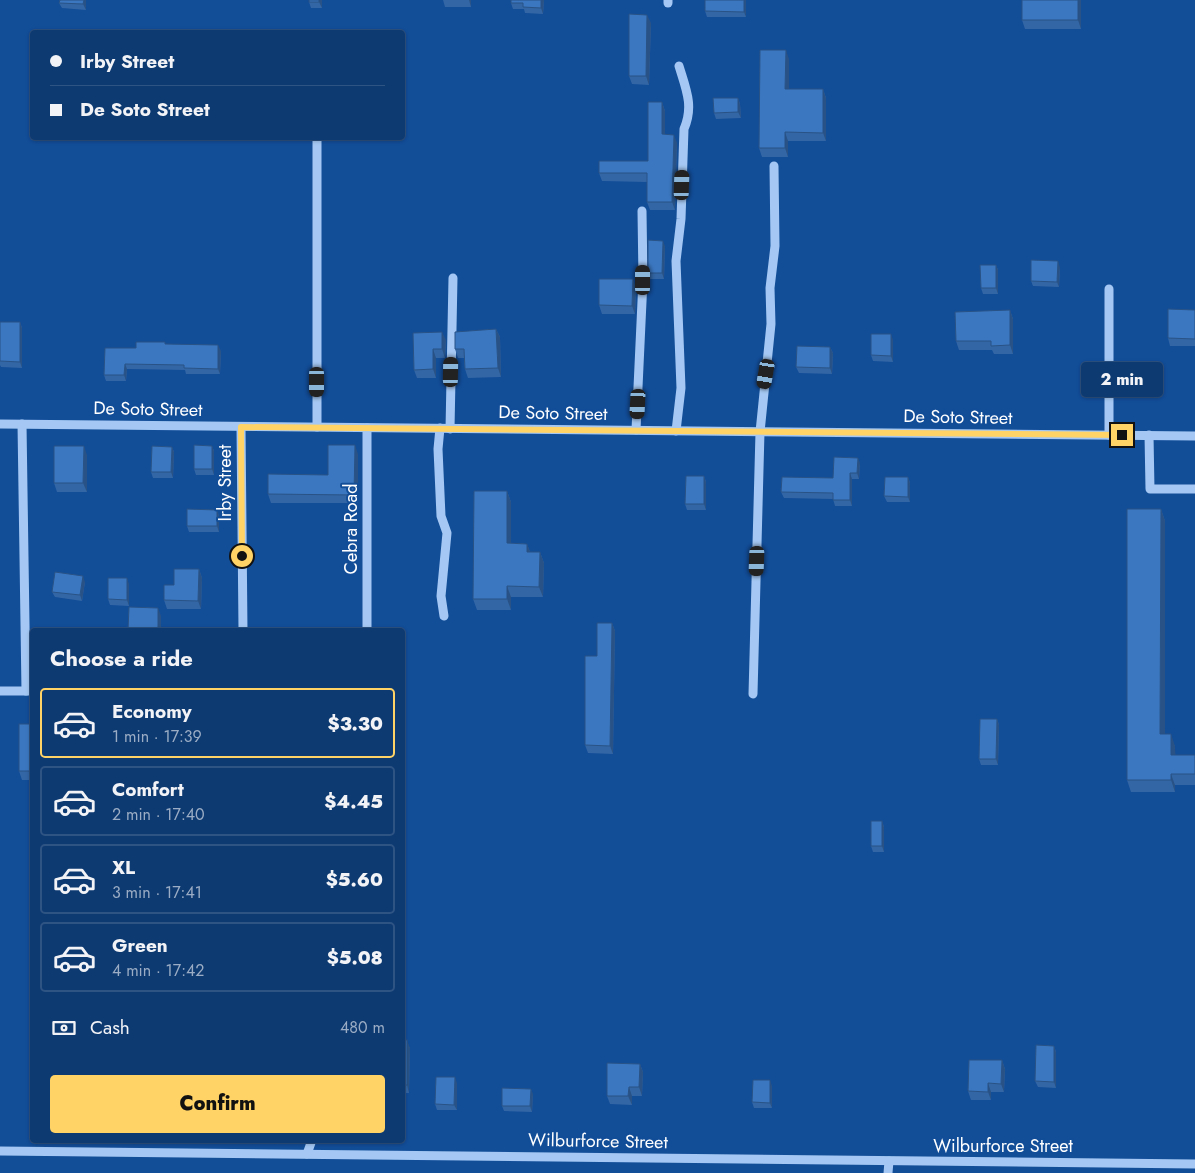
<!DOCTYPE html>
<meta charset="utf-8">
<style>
body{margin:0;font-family:Jost,sans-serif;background:#174177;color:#f1f3f6;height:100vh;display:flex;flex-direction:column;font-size:19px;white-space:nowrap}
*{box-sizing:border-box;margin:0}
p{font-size:16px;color:#9badc4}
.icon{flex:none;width:28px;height:28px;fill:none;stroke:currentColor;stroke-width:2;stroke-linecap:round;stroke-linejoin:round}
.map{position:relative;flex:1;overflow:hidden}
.side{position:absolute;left:30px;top:628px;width:375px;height:515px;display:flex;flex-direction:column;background:#0e3a72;border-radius:5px;box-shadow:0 1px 4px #0004,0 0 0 1px #2e5484}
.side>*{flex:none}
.hud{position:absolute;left:30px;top:30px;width:375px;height:110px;border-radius:5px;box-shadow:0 1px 4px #0004,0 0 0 1px #2e5484;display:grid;align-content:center;height:110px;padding:0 20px;background:#0e3a72}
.end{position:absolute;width:22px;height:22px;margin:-11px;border:6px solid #ffd366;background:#111;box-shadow:0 0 0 2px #111}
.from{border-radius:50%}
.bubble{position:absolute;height:35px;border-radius:5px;background:#0e3a72;box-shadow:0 1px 4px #0004,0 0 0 1px #2e5484;font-size:16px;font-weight:800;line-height:35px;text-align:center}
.car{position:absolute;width:15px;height:30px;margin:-15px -8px;border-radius:6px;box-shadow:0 0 4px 1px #0007;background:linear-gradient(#222 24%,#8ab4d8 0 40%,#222 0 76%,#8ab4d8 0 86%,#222 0)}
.hud b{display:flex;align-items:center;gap:18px;height:48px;font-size:19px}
.hud b+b{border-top:1px solid #2e5484}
.hud i{width:12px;height:12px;background:#f1f3f6}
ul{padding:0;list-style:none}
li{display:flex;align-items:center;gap:15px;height:70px;margin:0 10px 8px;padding:0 10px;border:2px solid #2e5484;border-radius:5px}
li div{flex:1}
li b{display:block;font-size:19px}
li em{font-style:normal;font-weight:800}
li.selected{border-color:#ffd366}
li>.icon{width:45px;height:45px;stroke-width:1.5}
h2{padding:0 20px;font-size:22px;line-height:60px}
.pay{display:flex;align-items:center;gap:12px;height:55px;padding:0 20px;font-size:19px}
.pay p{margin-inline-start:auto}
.action{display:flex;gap:10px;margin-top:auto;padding:10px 20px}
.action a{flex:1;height:58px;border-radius:5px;background:#ffd366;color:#111;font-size:20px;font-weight:800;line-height:58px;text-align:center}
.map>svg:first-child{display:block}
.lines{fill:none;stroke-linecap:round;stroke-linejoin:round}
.minor{stroke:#a4c8f3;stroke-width:9}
.wall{fill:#3366a5}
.shaded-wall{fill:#295386}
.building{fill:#3b77c0;stroke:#295386}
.route{stroke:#ffd366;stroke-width:6}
.labels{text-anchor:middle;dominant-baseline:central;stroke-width:4;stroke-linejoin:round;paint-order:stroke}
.street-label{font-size:18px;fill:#fff;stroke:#124d98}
</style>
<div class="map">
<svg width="1195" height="1173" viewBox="0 0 1195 1173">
<rect width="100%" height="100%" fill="#124d98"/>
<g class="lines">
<g class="minor">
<path d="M 668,0 L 668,3"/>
<path d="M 317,138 L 317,427"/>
<path d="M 0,424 L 1195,436"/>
<path d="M 22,424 L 26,691"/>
<path d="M 241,427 L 243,630"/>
<path d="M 367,428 L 367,630"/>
<path d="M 440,428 L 438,449 L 441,516 L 447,533 L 441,596 L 444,616"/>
<path d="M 450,429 L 453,278"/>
<path d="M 636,430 L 643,280 L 642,211"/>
<path d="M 676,431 L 681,388 L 676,261 L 681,219 L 684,129 C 694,106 686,89 679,66"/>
<path d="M 1109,435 L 1109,289"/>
<path d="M 1149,435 L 1150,489 L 1195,489"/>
<path d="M 0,691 L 32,691"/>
<path d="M 753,694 L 760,432 L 771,324 L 770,288 L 775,246 L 774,166"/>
<path d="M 0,1151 L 1195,1164"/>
<path d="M 307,1154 L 312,1140"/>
<path d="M 888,1173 L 889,1161"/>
</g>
</g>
<g class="wall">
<path d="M 60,0 L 86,0 L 86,10 L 62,8 L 59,3 Z"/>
<path d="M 322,0 L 322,8 L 311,8 L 309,2 Z"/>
<path d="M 443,0 L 471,0 L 471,7 L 445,7 Z"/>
<path d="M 544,0 L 543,14 L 525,13 L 524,9 L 513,9 L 511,3 Z"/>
<path d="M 1081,0 L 1081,29 L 1025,29 L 1022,20 Z"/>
<path d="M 746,1 L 746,17 L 707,17 L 705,11 Z"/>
<path d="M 651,23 L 649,85 L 632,84 L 629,76 Z"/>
<path d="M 789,59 L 789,89 L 823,89 L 826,98 L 826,141 L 788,141 L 788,157 L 762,157 L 759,148 Z"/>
<path d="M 738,98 L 740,104 L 741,118 L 716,119 L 714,113 Z"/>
<path d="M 662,102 L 665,111 L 665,134 L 677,143 L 675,210 L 650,210 L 647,202 L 647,182 L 602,181 L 599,173 L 648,161 Z"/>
<path d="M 665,246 L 664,279 L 650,279 L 648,273 Z"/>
<path d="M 996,265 L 998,270 L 998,294 L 983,294 L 981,288 Z"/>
<path d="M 1060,267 L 1059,287 L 1033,286 L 1031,281 Z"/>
<path d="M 636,288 L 635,314 L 602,314 L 599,305 Z"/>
<path d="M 1010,310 L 1013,319 L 1013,354 L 994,354 L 992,350 L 959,350 L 956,341 Z"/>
<path d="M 1195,310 L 1195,346 L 1170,346 L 1168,338 Z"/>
<path d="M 0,322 L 20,322 L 22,328 L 22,368 L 1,367 L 0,365 Z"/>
<path d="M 496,329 L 500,337 L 501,377 L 468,378 L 465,369 L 464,358 L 458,358 L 455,349 Z"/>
<path d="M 413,333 L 446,340 L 445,358 L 436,358 L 436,378 L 417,378 L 414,370 Z"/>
<path d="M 893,340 L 893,362 L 873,361 L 871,355 Z"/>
<path d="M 165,342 L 165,344 L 221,351 L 220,374 L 186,374 L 185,370 L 127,369 L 126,381 L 106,381 L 104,375 L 136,348 Z"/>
<path d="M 830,347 L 833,353 L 832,374 L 799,373 L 796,367 Z"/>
<path d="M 212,446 L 214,451 L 214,475 L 196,475 L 194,469 Z"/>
<path d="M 172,447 L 174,452 L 173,478 L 153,478 L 151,472 Z"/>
<path d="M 358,454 L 358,503 L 271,503 L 268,494 L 328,475 Z"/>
<path d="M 87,455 L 87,492 L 57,492 L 54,483 Z"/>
<path d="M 860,463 L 859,479 L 852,479 L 852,506 L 835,506 L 833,499 L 784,498 L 781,492 L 833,478 Z"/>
<path d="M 704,476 L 706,482 L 706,510 L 687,510 L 685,504 Z"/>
<path d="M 908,477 L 910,483 L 910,502 L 887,502 L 884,496 Z"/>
<path d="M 507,491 L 511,502 L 511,543 L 527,544 L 530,552 L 540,552 L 544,563 L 543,597 L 511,597 L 511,610 L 477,610 L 473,599 Z"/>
<path d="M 1161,509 L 1165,521 L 1165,734 L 1175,746 L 1175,755 L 1195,755 L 1195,785 L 1175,785 L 1175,792 L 1131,792 L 1127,780 Z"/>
<path d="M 217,510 L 219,516 L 219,532 L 189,532 L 187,526 Z"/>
<path d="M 199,569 L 202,578 L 201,609 L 167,609 L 164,600 L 174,585 Z"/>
<path d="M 85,582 L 82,601 L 55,597 L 52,592 Z"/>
<path d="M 129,584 L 129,606 L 110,605 L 108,599 Z"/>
<path d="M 612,623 L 615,631 L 613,754 L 588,753 L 585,745 L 597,656 Z"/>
<path d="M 997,719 L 999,725 L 998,765 L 981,765 L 979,759 Z"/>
<path d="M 32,724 L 32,780 L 22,780 L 19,771 Z"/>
<path d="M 882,821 L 884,827 L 884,852 L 873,852 L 871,846 Z"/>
<path d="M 402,1040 L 410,1048 L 409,1093 L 402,1093 Z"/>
<path d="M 1054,1046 L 1056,1052 L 1056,1088 L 1038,1087 L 1035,1081 Z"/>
<path d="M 1002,1060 L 1005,1069 L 1004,1092 L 991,1092 L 991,1100 L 971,1100 L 968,1091 Z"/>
<path d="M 640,1064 L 643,1072 L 642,1096 L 632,1096 L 632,1105 L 610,1104 L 607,1096 Z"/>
<path d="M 457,1083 L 457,1110 L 437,1110 L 435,1104 Z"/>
<path d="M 772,1086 L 772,1108 L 754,1108 L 752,1102 Z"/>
<path d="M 533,1094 L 532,1112 L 504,1111 L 502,1106 Z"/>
</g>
<g class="shaded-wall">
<path d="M 84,0 L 86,0 L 86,10 L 83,4 Z"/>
<path d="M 319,0 L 322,0 L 322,8 L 319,2 Z"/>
<path d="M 469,0 L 471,0 L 471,7 Z"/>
<path d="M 541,0 L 544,0 L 543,14 L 541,8 Z"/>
<path d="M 744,0 L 746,0 L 746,17 L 744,12 Z"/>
<path d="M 1078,0 L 1081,0 L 1081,29 L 1078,20 Z"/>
<path d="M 647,15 L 651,23 L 649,85 L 646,76 Z"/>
<path d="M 786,50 L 789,59 L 789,97 L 785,89 Z"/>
<path d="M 823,89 L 826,98 L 826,141 L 823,133 Z"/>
<path d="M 738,98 L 740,104 L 741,118 L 738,112 Z"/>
<path d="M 662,102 L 665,111 L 665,143 L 662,134 Z"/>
<path d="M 785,132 L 788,141 L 788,157 L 785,148 Z"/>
<path d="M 674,135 L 677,143 L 675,210 L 672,202 Z"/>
<path d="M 663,241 L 665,246 L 664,279 L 662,273 Z"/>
<path d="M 1058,261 L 1060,267 L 1059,287 L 1057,282 Z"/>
<path d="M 996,265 L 998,270 L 998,294 L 996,288 Z"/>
<path d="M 633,279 L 636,288 L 635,314 L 632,306 Z"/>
<path d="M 1010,310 L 1013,319 L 1013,354 L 1010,345 Z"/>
<path d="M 20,322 L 22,328 L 22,368 L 20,362 Z"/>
<path d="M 496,329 L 500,337 L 501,377 L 498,368 Z"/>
<path d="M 442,332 L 446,340 L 445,358 L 442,349 Z"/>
<path d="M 891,334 L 893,340 L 893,362 L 891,356 Z"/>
<path d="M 218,345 L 221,351 L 220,374 L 218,369 Z"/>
<path d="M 830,347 L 833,353 L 832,374 L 830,368 Z"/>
<path d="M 433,349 L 436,358 L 436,378 L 433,369 Z"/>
<path d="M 125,364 L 127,369 L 126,381 L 124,375 Z"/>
<path d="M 355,445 L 358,454 L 358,503 L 354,495 Z"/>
<path d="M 84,446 L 87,455 L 87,492 L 83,483 Z"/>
<path d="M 212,446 L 214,451 L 214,475 L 212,469 Z"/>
<path d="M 172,447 L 174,452 L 173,478 L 171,472 Z"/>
<path d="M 858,458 L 860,463 L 859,479 L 857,473 Z"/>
<path d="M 850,473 L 852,479 L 852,506 L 850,500 Z"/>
<path d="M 704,476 L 706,482 L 706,510 L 704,504 Z"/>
<path d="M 908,477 L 910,483 L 910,502 L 908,497 Z"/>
<path d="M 507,491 L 511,502 L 511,554 L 507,543 Z"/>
<path d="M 1161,509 L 1165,521 L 1165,746 L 1160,734 Z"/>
<path d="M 217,510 L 219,516 L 219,532 L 217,526 Z"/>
<path d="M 527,544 L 531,554 L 527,552 Z"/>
<path d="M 540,552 L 544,563 L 543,597 L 539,587 Z"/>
<path d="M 199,569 L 202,578 L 201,609 L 198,601 Z"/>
<path d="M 83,576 L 85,582 L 82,601 L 80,595 Z"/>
<path d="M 127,578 L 129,584 L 129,606 L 127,600 Z"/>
<path d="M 507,586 L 511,597 L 511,610 L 507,599 Z"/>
<path d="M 158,608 L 161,616 L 161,630 L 158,630 Z"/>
<path d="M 612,623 L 615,631 L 613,754 L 610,746 Z"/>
<path d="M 997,719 L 999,725 L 998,765 L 996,759 Z"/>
<path d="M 1171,734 L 1175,746 L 1176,766 L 1171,755 Z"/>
<path d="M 1171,774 L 1175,785 L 1175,792 L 1171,780 Z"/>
<path d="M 882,821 L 884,827 L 884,852 L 882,846 Z"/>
<path d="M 407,1040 L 410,1048 L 409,1093 L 407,1085 Z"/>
<path d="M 1054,1046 L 1056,1052 L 1056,1088 L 1054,1082 Z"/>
<path d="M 1002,1060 L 1005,1069 L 1004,1092 L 1001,1084 Z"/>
<path d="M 640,1064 L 643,1072 L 642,1096 L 639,1087 Z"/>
<path d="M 455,1077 L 457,1083 L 457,1110 L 454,1105 Z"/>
<path d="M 770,1080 L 772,1086 L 772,1108 L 770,1103 Z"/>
<path d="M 988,1083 L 991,1092 L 991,1100 L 988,1092 Z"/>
<path d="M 629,1087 L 632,1096 L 632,1105 L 628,1096 Z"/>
<path d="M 531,1089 L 533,1094 L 532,1112 L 530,1106 Z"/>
</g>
<g class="building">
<path d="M 60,0 L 84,0 L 83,4 L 59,3 Z"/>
<rect x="309" y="0" width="10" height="2"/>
<path d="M 511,0 L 541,0 L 541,8 L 523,7 L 523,3 L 511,3 Z"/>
<path d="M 705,0 L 744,0 L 744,12 L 705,11 Z"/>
<rect x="1022" y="0" width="56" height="20"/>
<path d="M 629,14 L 647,15 L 646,76 L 629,76 Z"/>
<path d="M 74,30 L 74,32 L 56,32 L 56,31 Z"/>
<path d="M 760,50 L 786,50 L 785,89 L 823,89 L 823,133 L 785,132 L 785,148 L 759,148 Z"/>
<path d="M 713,98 L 738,98 L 738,112 L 714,113 Z"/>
<path d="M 648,102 L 662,102 L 662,134 L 674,135 L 672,202 L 647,202 L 647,173 L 599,173 L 599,161 L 648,161 Z"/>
<path d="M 648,240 L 663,241 L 662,273 L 648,273 Z"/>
<path d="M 1031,260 L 1058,261 L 1057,282 L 1031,281 Z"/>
<path d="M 980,265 L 996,265 L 996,288 L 981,288 Z"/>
<path d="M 599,279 L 633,279 L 632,306 L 599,305 Z"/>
<path d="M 1168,309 L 1195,310 L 1195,339 L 1168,338 Z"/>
<path d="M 1010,310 L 1010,345 L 991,346 L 991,341 L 956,341 L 955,312 Z"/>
<path d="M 0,322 L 20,322 L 20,362 L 0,361 Z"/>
<path d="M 496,329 L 498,368 L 465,369 L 464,349 L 455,349 L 455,332 Z"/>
<path d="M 442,332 L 442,349 L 433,349 L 433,369 L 414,370 L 413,333 Z"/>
<path d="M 871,334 L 891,334 L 891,356 L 871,355 Z"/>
<path d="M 136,342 L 165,342 L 165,344 L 218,345 L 218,369 L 184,368 L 184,365 L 125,364 L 124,375 L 104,375 L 105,348 L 136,348 Z"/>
<path d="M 797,346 L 830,347 L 830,368 L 796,367 Z"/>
<path d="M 194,445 L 212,446 L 212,469 L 194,469 Z"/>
<path d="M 328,445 L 355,445 L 354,495 L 268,494 L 268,474 L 328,475 Z"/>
<path d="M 54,446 L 84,446 L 83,483 L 54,483 Z"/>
<path d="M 152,446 L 172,447 L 171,472 L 151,472 Z"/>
<path d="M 834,457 L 858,458 L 857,473 L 850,473 L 850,500 L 833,500 L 833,493 L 781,492 L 782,477 L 833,478 Z"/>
<path d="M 686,476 L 704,476 L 704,504 L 685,504 Z"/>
<path d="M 885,477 L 908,477 L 908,497 L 884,496 Z"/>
<path d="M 474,491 L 507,491 L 507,543 L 527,544 L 527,552 L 540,552 L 539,587 L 507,586 L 507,599 L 473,599 Z"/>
<path d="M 187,509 L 217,510 L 217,526 L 187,526 Z"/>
<path d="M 1127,509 L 1161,509 L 1160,734 L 1171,734 L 1171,755 L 1195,755 L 1195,774 L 1171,774 L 1171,780 L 1127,780 Z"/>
<path d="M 174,569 L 199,569 L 198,601 L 164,600 L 164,585 L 174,585 Z"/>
<path d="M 55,572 L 83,576 L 80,595 L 52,592 Z"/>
<path d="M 108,578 L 127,578 L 127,600 L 108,599 Z"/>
<path d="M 129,607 L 158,608 L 158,630 L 128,630 Z"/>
<path d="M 597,623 L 612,623 L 610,746 L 585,745 L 585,656 L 597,656 Z"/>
<path d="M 980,719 L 997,719 L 996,759 L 979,759 Z"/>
<rect x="19" y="724" width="13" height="47"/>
<rect x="871" y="821" width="11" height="25"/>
<rect x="402" y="1040" width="5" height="45"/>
<path d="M 1036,1045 L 1054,1046 L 1054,1082 L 1035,1081 Z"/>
<path d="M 969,1060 L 1002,1060 L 1001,1084 L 988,1083 L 988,1092 L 968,1091 Z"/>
<path d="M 607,1063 L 640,1064 L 639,1087 L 629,1087 L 628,1096 L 607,1096 Z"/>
<path d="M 436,1077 L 455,1077 L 454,1105 L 435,1104 Z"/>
<path d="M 753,1080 L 770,1080 L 770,1103 L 752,1102 Z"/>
<path d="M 502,1088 L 531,1089 L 530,1106 L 502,1106 Z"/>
</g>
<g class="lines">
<path class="route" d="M 242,556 L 241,427 L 1122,435"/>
</g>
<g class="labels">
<g class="street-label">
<text transform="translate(148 409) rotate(1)">De Soto Street</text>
<text transform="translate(553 413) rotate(1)">De Soto Street</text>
<text transform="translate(958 417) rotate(1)">De Soto Street</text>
<text transform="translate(225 483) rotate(-90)">Irby Street</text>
<text transform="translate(351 529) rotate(-90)">Cebra Road</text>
<text transform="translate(598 1141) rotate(1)">Wilburforce Street</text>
<text x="1003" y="1146">Wilburforce Street</text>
</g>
</g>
</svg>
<i class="end from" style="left:242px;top:556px"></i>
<i class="end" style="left:1122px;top:435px"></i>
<div class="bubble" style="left:1081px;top:362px;width:82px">2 min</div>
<i class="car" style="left:682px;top:185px;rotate:2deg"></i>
<i class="car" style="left:643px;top:280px;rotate:0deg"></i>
<i class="car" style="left:451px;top:372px;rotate:1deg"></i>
<i class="car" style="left:766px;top:374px;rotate:190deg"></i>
<i class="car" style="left:317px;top:382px;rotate:180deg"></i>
<i class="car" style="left:638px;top:404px;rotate:183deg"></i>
<i class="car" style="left:757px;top:561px;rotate:182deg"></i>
<div class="hud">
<b><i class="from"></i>Irby Street</b>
<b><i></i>De Soto Street</b>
</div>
<section class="side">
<h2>Choose a ride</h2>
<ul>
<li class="selected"><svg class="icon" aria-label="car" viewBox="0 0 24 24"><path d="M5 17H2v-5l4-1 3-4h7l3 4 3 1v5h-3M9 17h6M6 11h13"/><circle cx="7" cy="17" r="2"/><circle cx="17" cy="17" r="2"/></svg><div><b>Economy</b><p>1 min · 17:39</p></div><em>$3.30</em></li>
<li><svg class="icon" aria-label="car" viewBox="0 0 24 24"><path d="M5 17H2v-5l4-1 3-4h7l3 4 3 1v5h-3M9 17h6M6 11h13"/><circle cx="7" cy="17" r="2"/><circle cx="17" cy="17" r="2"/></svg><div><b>Comfort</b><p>2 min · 17:40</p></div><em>$4.45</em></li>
<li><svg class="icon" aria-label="car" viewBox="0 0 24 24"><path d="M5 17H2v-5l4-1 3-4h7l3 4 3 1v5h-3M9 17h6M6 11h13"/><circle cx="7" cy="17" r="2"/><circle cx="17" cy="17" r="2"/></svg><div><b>XL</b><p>3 min · 17:41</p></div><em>$5.60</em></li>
<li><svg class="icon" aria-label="car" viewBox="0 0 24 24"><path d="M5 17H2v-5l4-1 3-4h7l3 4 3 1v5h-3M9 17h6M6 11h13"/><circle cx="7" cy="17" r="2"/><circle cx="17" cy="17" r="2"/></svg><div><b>Green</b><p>4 min · 17:42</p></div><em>$5.08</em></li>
</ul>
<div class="pay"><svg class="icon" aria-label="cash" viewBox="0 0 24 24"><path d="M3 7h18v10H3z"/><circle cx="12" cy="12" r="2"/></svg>Cash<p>480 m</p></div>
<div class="action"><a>Confirm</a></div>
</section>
</div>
